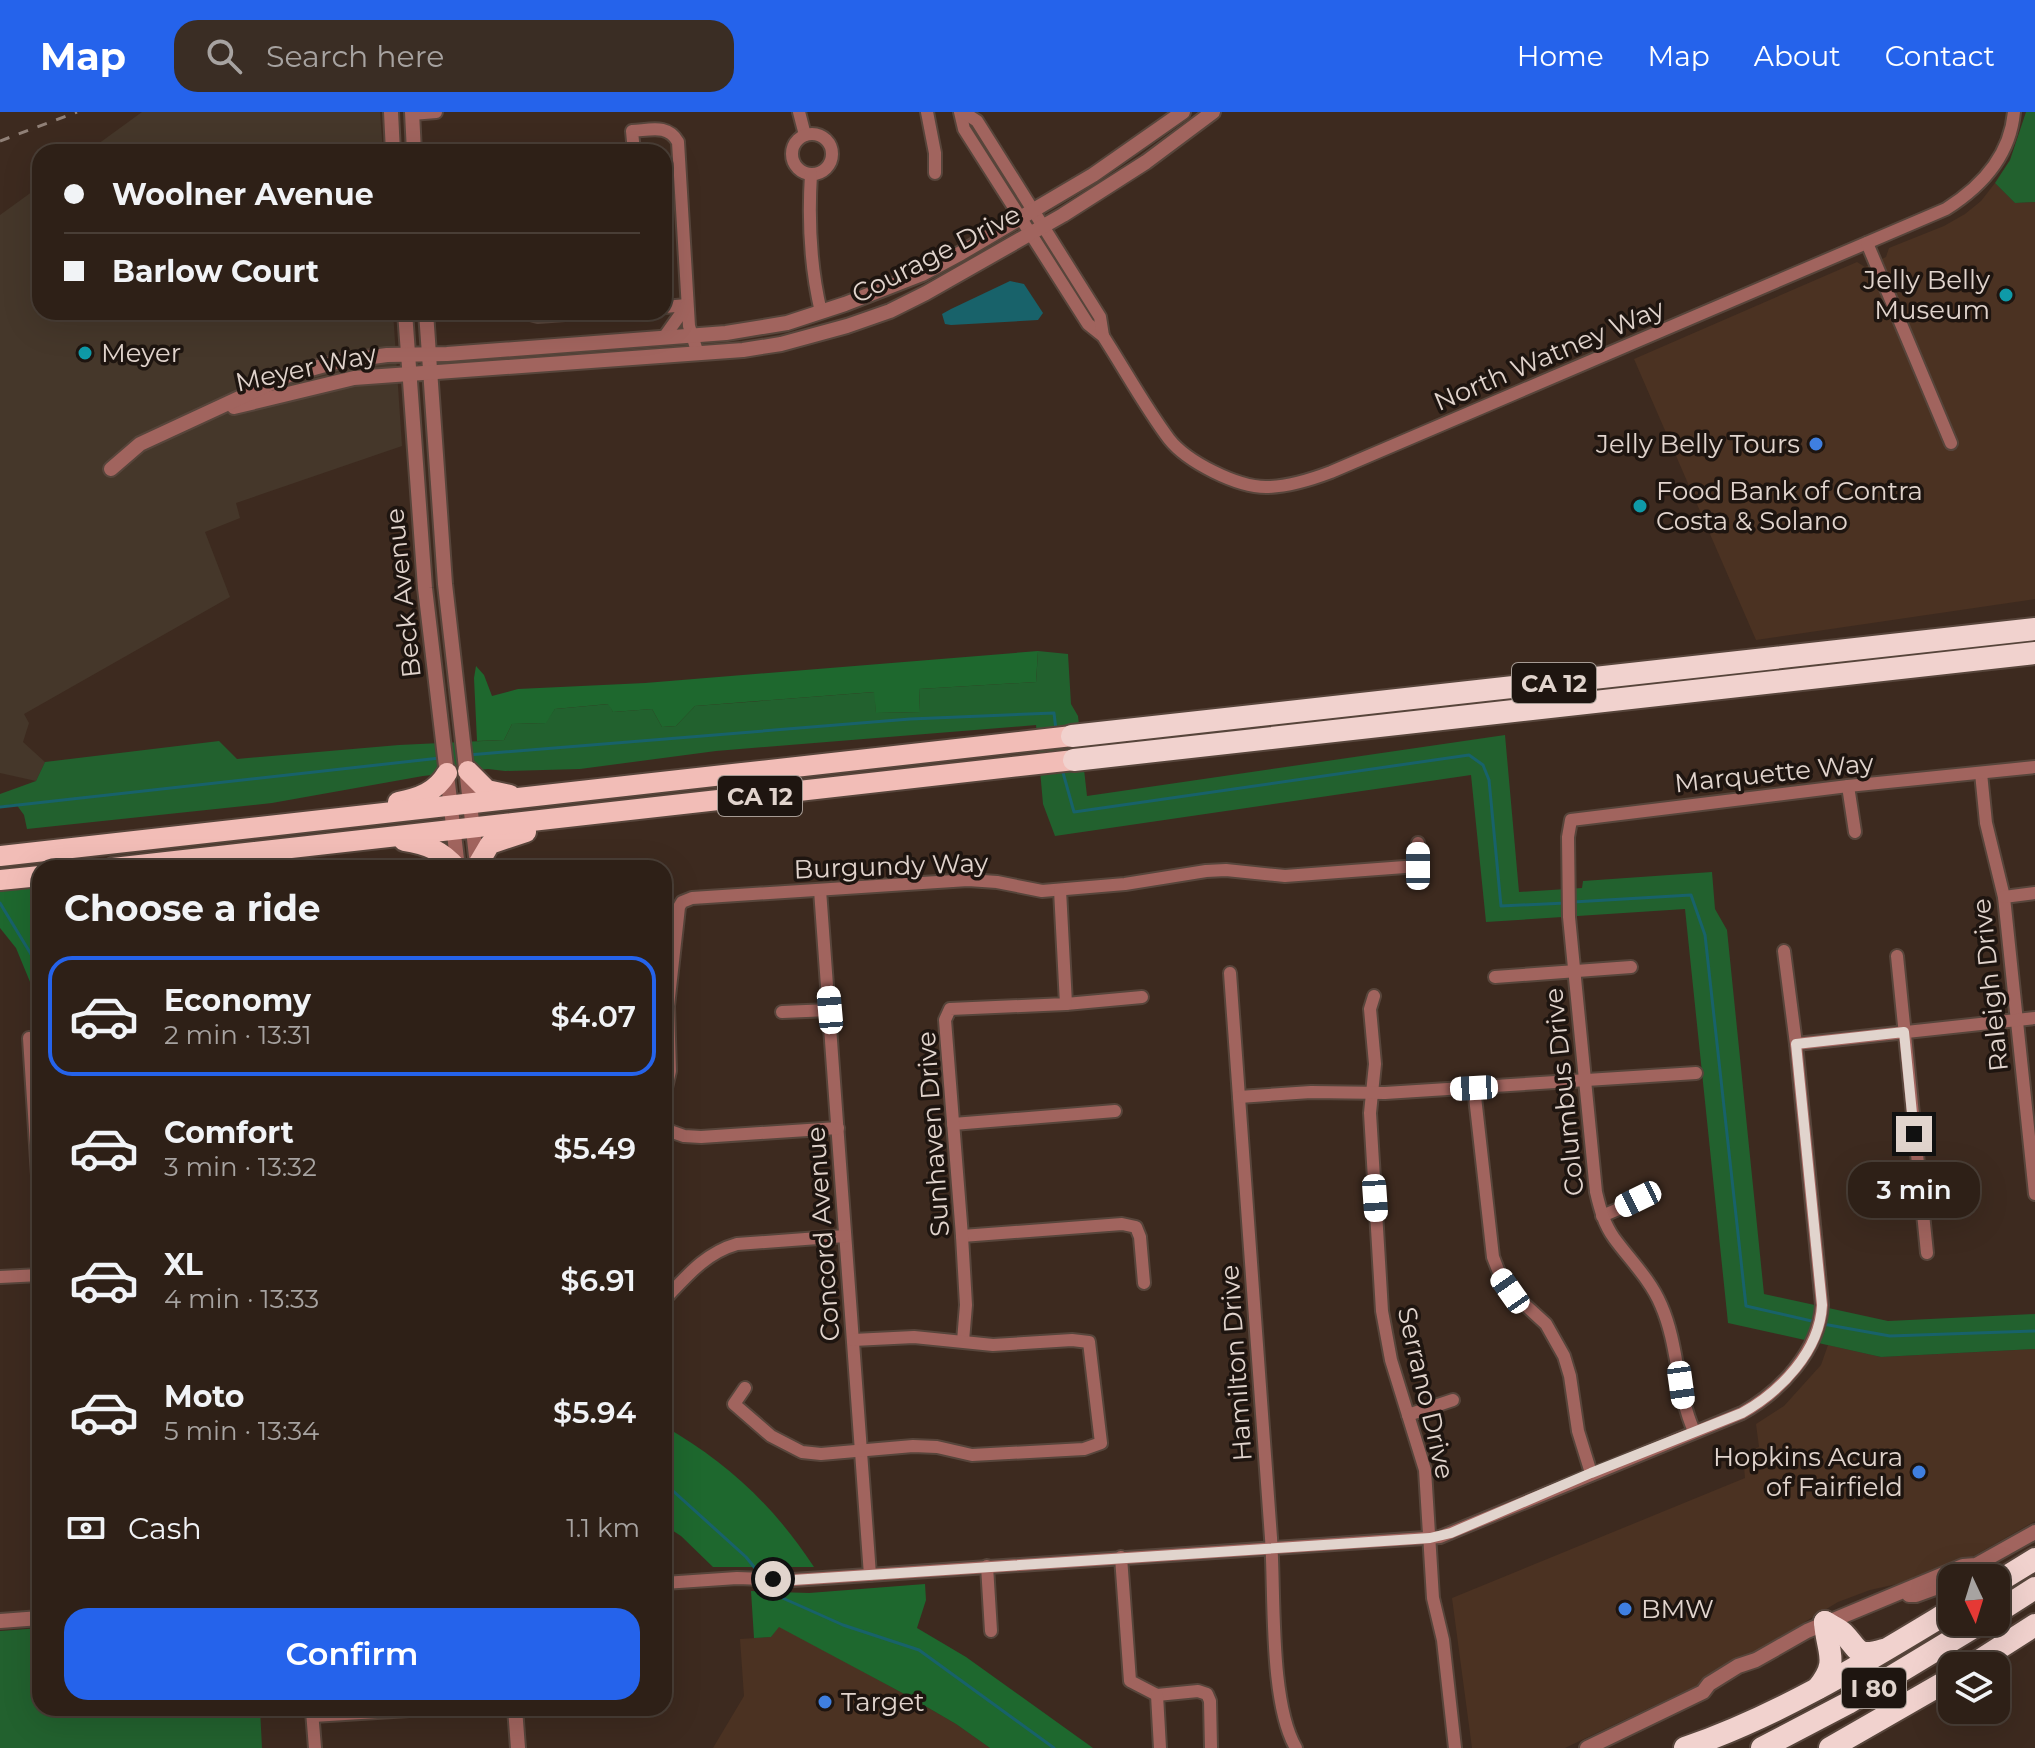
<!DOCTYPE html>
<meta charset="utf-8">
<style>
body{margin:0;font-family:Montserrat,sans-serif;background:#3a2d24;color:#f1f3f6;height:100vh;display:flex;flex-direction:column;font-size:30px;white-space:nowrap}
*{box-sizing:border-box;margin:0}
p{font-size:26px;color:#a7a3a1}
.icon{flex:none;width:44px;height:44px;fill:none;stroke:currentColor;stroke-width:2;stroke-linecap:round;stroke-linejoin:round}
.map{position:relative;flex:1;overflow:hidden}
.side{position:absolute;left:32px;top:748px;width:640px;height:856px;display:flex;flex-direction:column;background:#2e2017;border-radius:24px;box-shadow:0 8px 32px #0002,0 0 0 2px #493e36}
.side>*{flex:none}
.banner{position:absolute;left:32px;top:32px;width:640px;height:176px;border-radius:24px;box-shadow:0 8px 32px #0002,0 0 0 2px #493e36;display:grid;align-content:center;height:176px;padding:0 32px;background:#2e2017}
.needle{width:52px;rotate:176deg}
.controls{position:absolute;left:1938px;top:1452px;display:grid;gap:16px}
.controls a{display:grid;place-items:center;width:72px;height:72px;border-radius:16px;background:#2e2017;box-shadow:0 8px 32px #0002,0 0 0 2px #493e36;font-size:40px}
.end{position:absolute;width:36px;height:36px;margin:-18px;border:10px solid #e1d4cd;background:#111;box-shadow:0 0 0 4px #111}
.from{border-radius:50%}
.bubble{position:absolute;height:56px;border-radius:24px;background:#2e2017;box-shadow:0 8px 32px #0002,0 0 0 2px #493e36;font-size:26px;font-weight:600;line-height:56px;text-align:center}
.car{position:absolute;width:24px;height:48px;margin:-24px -12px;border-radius:10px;box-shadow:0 0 6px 2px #0007;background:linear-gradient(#fff 24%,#345 0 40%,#fff 0 76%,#345 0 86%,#fff 0)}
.banner b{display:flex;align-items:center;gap:28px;height:76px;font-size:30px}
.banner b+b{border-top:2px solid #493e36}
.banner i{width:20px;height:20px;background:#f1f3f6}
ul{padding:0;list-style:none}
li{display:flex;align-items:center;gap:24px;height:120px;margin:0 16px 12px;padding:0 16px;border:4px solid transparent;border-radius:24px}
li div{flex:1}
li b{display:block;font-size:30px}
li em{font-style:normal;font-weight:600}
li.selected{border-color:#2563eb}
li>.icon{width:72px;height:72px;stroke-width:1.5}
h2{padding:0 32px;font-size:36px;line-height:96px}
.pay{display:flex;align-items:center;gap:20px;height:88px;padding:0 32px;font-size:30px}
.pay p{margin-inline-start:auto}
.button{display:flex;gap:16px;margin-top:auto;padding:16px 32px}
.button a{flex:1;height:92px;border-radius:24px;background:#2563eb;color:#fff;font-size:32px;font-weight:600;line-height:92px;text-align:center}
header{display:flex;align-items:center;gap:48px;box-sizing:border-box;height:112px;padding:0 40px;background:#2563eb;color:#fff}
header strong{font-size:38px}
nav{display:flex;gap:44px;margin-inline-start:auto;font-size:28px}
.search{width:560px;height:72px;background:#3a2d24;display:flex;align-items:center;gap:20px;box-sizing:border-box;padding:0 28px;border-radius:24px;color:#a7a3a1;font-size:30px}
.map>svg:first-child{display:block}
.built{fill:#4b3222}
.industrial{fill:#45372a}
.green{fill:#22612e}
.forest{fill:#1e682e}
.water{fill:#18626a}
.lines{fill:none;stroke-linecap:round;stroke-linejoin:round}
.stream{stroke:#18626a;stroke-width:3}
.minor-casing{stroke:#57453b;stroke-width:16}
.tertiary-casing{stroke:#57453b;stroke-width:18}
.trunk-casing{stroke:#57453b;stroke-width:24}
.motorway-casing{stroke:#57453b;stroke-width:26}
.minor{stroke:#a1645e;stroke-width:12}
.tertiary{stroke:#a1645e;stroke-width:14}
.trunk{stroke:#f2bdb7;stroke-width:20}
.motorway{stroke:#f1d2ce;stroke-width:22}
.rail{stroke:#908077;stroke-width:3;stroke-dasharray:10 10;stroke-linecap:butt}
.route{stroke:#e1d4cd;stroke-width:10}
.culture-dot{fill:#0f9aa8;stroke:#1e1510;stroke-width:3}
.shop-dot{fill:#3f7fe0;stroke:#1e1510;stroke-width:3}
.labels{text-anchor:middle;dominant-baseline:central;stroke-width:7;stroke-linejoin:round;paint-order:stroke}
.shield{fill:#1e1510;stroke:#a69b94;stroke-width:2}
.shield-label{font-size:24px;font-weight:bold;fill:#e1d4cd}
.street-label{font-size:26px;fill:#e1d4cd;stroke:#1e1510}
.poi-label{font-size:26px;fill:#e1d4cd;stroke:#1e1510;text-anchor:start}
</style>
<header>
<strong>Map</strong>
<div class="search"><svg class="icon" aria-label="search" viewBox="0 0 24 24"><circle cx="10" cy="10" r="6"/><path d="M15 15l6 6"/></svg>Search here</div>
<nav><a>Home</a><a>Map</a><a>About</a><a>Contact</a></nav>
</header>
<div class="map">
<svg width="2035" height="1636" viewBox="0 0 2035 1636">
<rect width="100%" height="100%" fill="#3d2a1f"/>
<g class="built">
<path d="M 1995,71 L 2015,91 L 2035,90 L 2035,487 L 1756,528 L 1634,247 L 1857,150 L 1865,155 L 1886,145 L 1889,136 L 1944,114 L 1965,102 L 1981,89 Z"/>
<path d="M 1828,1233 L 1881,1245 L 2035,1237 L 2035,1409 L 1958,1453 L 1924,1466 L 1870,1478 L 1838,1490 L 1708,1568 L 1565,1636 L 1472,1636 L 1452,1486 L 1745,1366 L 1743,1341 L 1759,1335 L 1756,1312 L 1784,1294 L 1821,1253 Z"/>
<path d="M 779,1514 L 908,1584 L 956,1612 L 990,1636 L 713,1636 L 744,1584 L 740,1527 L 771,1525 Z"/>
</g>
<g class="industrial">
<path d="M 142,0 L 380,0 L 383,40 L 87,40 Z"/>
<path d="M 40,74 L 40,200 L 393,200 L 402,334 L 236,391 L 240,406 L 205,420 L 230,485 L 24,602 L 29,611 L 23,630 L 45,650 L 36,669 L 0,661 L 0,103 Z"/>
</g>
<g class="green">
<path d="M 2026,0 L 2035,0 L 2035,90 L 2015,91 L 1995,71 L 2010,48 Z"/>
<path d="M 1038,539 L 1068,542 L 1071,592 L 1078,604 L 1087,684 L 1505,623 L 1519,780 L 1582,776 L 1583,769 L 1712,760 L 1715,797 L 1727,818 L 1764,1182 L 1888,1209 L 2035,1202 L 2035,1237 L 1881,1245 L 1728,1211 L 1685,797 L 1486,810 L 1471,663 L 1055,724 L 1043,692 L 1036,613 L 716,639 L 580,657 L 505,659 L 488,657 L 423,664 L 272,691 L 27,717 L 24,703 L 16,692 L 0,694 L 0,682 L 36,669 L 45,650 L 219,629 L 237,647 L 399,633 L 504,628 L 512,612 L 545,611 L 555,597 L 609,592 L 613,600 L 652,597 L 662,615 L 676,614 L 695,594 L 875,580 L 876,601 L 920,600 L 919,577 L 1036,570 Z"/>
<path d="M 40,1516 L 40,1596 L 260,1596 L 262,1636 L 0,1636 L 0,1519 Z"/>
</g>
<g class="forest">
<path d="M 1038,539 L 1036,570 L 919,577 L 920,600 L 876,601 L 874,580 L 695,594 L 676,614 L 662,615 L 652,597 L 613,600 L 608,592 L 555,597 L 546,611 L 512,612 L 504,628 L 477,629 L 474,566 L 476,554 L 484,563 L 492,584 L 518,577 L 645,571 Z"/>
<path d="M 30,775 L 40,792 L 40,894 L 16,836 L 0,816 L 0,778 Z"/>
<path d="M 664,1314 C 727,1350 774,1394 814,1455 L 713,1455 L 681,1424 L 664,1413 Z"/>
<path d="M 925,1472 L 926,1488 L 917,1516 L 966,1545 L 1093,1636 L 990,1636 L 956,1612 L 908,1584 L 779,1515 L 771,1525 L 754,1526 L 751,1479 L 809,1481 Z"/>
</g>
<path class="water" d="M 1010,169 L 1024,172 L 1043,201 L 1038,208 L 951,213 L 945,212 L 942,202 L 951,197 Z"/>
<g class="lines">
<g class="stream">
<path d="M 468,643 L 910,607 L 1054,601 L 1056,618"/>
<path d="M 1062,657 L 1074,700 L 1469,643 L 1483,653 L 1489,668 L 1501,794 L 1566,791"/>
<path d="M 0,695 L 440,646"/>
<path d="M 1573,790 L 1691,783 L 1705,823 L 1746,1194 L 1816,1210"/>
<path d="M 0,791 L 40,857"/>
<path d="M 1823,1212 L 1890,1224 L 2034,1219"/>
<path d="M 664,1375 L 672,1378 L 746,1445 L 759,1461"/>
<path d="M 767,1470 L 778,1484 L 843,1513 L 919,1538 L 1054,1636"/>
</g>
<g class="minor-casing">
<g id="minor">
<path d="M 799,0 L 805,23"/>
<path d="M 927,0 L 935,41 L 935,61"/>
<path d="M 960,0 L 964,17 L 1088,212 L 1103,224 C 1125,258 1145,295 1169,327 C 1187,350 1237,375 1266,375 C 1288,375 1310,368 1331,360 L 1946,97 C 1981,75 2010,44 2014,0"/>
<path d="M 963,0 L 977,9 L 1100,205 L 1103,224"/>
<path d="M 412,2 L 436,0"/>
<circle cx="812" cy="42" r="20"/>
<path d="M 634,40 L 632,19 C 651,18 668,12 678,30 L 689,214 L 698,242"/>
<path d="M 811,62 C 808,110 810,154 821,200"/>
<path d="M 1867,131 L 1951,331"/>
<path d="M 664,195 L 687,193"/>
<path d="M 523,200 L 538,204 L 592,200"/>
<path d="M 665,224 L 687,193"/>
<path d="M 1981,661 L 1986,711 L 2004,785 L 2035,1082"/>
<path d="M 1848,674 L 1855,720"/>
<path d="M 820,778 L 870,1463"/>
<path d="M 2004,785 L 2035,781"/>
<path d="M 1897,844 L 1927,1141"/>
<path d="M 1230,861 C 1243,1049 1257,1237 1271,1426 C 1275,1481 1269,1590 1296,1636"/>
<path d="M 1495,865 L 1631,855"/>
<path d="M 1374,884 L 1370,897 L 1375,952 L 1370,1001 L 1382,1199 L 1391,1248 L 1425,1358 L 1433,1486 L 1443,1528 L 1455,1636"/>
<path d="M 1066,892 L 1142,885"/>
<path d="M 782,900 L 830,898"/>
<path d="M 29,926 L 40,1094"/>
<path d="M 1796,932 L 2035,906"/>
<path d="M 1474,976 L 1493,1145 L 1500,1163 L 1510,1179 L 1546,1212 L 1564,1244 L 1570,1264 L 1578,1319 L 1591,1361"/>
<path d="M 664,984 L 670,959 L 668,894 L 679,795 L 682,790 L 692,786 L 968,768 L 997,770 L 1042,779 L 1125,772 L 1206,759 L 1226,758 L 1285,764 L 1418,754 L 1418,731"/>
<path d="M 1239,985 L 1311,980 L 1385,981 L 1696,961"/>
<path d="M 953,1012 L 1115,999"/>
<path d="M 664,1017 L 684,1024 L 701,1025 L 838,1016"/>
<path d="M 1602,1104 L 1654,1082"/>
<path d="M 962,1124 L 1122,1112 L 1136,1115 L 1140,1125 L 1144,1171"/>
<path d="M 0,1165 L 40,1163"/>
<path d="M 664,1188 C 686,1165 705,1141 737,1132 L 845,1124"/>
<path d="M 963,1229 L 966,1193 L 962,1124 L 945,908 L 950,897 L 1066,892 L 1060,778"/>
<path d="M 745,1276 L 734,1292 L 771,1324 L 802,1340 L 821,1342 L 913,1334 L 937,1335 L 972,1343 L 1084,1337 L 1101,1331 L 1089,1230 L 1072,1228 L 993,1233 L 914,1225 L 853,1228"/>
<path d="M 1408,1303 L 1453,1288"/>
<path d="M 1694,1319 C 1676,1279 1679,1234 1661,1193 C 1650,1167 1630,1148 1614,1126 C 1604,1112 1600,1097 1596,1080 L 1569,805 L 1568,725 L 1571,708 L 1848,674 L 2035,655"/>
<path d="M 1121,1445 L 1130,1569 L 1157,1583 L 1198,1579 L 1207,1582 L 1210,1589 L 1211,1636"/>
<path d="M 987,1454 L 991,1519"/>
<path d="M 664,1471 L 737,1466 L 793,1468 L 1440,1425 L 1742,1301 C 1780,1280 1819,1239 1822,1193 L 1796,932 L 1784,839"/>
<path d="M 1157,1583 L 1160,1636"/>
<path d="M 312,1599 L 315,1636"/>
<path d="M 313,1604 L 425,1597"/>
</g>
</g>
<g class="tertiary-casing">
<g id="tertiary">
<path d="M 391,0 L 393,40"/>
<path d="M 412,0 L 414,40"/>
<path d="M 405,200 L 425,476 L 458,756"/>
<path d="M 426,200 L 445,472 L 477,753"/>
<path d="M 234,295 L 354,266 L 743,238 L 781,232 L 847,214 L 890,199 L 926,181 L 1063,103 L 1146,50 L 1213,0"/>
<path d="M 111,357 L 140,332 L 289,263 L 336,250 L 387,243 L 447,242 L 726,221 L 787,211 L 845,192 L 922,162 L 961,141 L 1093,63 L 1183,0"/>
<path d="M 1909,1483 L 1916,1483 L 1952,1470"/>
<path d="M 0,1509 L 40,1506"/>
<path d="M 515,1596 L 518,1636"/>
<path d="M 1587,1636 L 1703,1580 L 1709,1572 L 1738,1554 L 1756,1548 L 1807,1519 L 1963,1454 L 1976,1453 L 2035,1420"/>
</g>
</g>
<g class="trunk-casing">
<g id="trunk">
<path d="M 468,659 L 487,678 L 510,683"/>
<path d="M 398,690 C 419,686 436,680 447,661"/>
<path d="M 404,729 C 428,733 441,738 457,756"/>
<path d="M 0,744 L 1072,624"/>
<path d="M 477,754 L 490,732 L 526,720"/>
<path d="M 113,756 L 1074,648"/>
<path d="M 0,768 L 40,764"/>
</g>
</g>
<g class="motorway-casing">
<g id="motorway">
<path d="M 1072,624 L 2035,517"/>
<path d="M 1074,648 L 2035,541"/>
<path d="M 1996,1471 L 2035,1447"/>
<path d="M 1996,1501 L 2035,1476"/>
<path d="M 1825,1510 C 1831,1514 1839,1517 1843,1521 C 1859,1537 1855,1546 1883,1538"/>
<path d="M 1971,1554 L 2035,1513"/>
<path d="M 1818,1576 C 1840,1549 1827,1541 1825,1510"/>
<path d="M 1685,1636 C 1781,1603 1866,1550 1952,1498"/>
<path d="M 1762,1636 L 1848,1591 L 1982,1510"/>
<path d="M 1830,1636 L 1952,1566"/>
</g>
</g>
<use href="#minor" class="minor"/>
<use href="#tertiary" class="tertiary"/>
<use href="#trunk" class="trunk"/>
<use href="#motorway" class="motorway"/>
<path class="rail" d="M 0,29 L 77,0"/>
</g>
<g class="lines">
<path class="route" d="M 773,1467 L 793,1468 L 1430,1426 L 1451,1421 L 1591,1361 L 1742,1301 C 1780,1280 1820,1239 1822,1193 L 1796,932 L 1904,920 L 1914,1022"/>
</g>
<g class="culture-dot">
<circle cx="2006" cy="183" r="8"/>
<circle cx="85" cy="241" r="8"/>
<circle cx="1640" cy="394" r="8"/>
</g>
<g class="shop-dot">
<circle cx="1816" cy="332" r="8"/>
<circle cx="1919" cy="1360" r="8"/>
<circle cx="1625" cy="1497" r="8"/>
<circle cx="825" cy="1590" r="8"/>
</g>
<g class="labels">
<g class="shield">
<rect x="1512" y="551" width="84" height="40" rx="6"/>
<rect x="718" y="664" width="84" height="40" rx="6"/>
<rect x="1842" y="1556" width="64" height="40" rx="6"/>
</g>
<g class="shield-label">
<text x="1554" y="571">CA 12</text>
<text x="760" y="684">CA 12</text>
<text x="1874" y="1576">I 80</text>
</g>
<g class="street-label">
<text transform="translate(936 142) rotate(-27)">Courage Drive</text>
<text transform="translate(1549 243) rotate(-23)">North Watney Way</text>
<text transform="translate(306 256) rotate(-12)">Meyer Way</text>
<text transform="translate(403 481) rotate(-96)">Beck Avenue</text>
<text transform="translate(1774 661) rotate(-6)">Marquette Way</text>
<text transform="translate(891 754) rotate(-2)">Burgundy Way</text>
<text transform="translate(1990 873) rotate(-96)">Raleigh Drive</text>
<text transform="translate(1564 980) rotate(-96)">Columbus Drive</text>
<text transform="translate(933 1022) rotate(-94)">Sunhaven Drive</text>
<text transform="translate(823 1122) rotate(-94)">Concord Avenue</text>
<text transform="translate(1236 1251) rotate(-94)">Hamilton Drive</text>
<text transform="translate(1426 1281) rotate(77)">Serrano Drive</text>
</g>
<g class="poi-label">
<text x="1990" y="168" text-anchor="end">Jelly Belly<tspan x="1990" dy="30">Museum</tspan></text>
<text x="101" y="241">Meyer</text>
<text x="1800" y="332" text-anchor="end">Jelly Belly Tours</text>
<text x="1656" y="379">Food Bank of Contra<tspan x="1656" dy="30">Costa &amp; Solano</tspan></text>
<text x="1903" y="1345" text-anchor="end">Hopkins Acura<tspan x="1903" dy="30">of Fairfield</tspan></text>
<text x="1641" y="1497">BMW</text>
<text x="841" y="1590">Target</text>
</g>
</g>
</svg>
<div class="controls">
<a><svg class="needle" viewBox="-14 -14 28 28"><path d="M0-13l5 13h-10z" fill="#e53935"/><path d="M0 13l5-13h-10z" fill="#a7a3a1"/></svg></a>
<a><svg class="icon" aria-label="layers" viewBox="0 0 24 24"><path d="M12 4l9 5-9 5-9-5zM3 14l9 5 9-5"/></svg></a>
</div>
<i class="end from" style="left:773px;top:1467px"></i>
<i class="end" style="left:1914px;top:1022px"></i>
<div class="bubble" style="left:1848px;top:1050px;width:132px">3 min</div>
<i class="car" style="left:1418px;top:754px;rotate:0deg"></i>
<i class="car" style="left:830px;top:898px;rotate:355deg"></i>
<i class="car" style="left:1474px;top:976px;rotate:267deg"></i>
<i class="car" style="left:1375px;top:1086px;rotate:176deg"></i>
<i class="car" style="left:1638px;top:1087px;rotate:244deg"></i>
<i class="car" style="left:1510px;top:1179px;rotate:325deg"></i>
<i class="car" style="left:1681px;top:1273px;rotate:172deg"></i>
<div class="banner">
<b><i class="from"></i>Woolner Avenue</b>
<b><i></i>Barlow Court</b>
</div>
<section class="side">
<h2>Choose a ride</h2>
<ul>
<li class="selected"><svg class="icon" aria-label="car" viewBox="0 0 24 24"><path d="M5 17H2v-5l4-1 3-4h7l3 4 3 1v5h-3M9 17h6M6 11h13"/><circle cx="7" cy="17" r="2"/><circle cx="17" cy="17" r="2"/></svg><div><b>Economy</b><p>2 min · 13:31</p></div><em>$4.07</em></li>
<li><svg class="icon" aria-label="car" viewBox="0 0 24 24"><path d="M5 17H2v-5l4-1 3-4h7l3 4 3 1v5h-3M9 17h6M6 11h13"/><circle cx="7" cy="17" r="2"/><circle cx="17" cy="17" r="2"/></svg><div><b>Comfort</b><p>3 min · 13:32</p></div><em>$5.49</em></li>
<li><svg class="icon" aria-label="car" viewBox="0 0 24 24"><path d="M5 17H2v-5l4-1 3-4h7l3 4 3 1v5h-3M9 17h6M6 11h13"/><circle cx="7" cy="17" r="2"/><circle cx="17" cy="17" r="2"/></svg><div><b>XL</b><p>4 min · 13:33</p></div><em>$6.91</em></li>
<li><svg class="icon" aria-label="car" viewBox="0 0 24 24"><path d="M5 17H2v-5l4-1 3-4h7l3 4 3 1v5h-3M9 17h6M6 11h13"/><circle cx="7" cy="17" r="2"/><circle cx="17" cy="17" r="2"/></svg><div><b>Moto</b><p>5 min · 13:34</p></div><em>$5.94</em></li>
</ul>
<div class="pay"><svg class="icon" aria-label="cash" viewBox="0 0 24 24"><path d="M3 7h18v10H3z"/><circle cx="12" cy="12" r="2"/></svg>Cash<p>1.1 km</p></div>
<div class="button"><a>Confirm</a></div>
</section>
</div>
